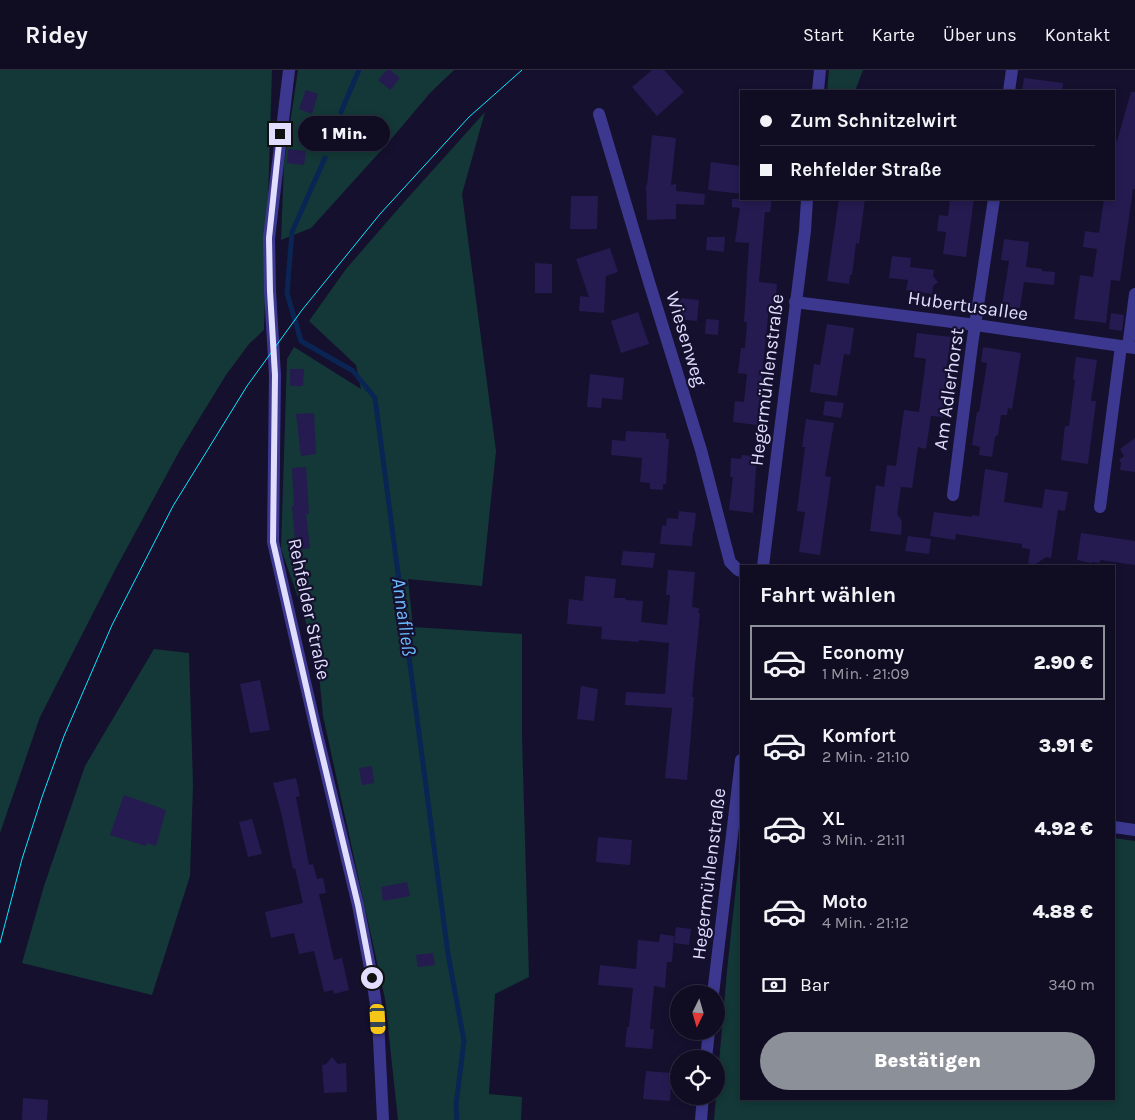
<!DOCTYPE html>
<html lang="de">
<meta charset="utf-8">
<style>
body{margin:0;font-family:Karla,sans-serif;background:#1e1a2f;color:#f1f3f6;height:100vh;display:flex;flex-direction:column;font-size:19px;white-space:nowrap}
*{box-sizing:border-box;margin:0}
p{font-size:16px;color:#9c9ba5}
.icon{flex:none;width:28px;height:28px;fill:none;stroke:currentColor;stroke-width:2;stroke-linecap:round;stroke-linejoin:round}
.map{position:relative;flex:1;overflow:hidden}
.details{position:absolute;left:740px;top:495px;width:375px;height:535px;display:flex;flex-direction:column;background:#100c22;border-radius:0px;box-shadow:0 2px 8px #0003,0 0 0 1px #302c40}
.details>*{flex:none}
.guide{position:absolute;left:740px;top:20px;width:375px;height:110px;border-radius:0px;box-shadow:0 2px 8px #0003,0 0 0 1px #302c40;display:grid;align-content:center;height:110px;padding:0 20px;background:#100c22}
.needle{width:32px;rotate:185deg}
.fabs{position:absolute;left:670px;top:915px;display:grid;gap:10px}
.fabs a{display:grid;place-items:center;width:55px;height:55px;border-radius:50%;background:#100c22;box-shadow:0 2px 8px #0003,0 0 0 1px #302c40;font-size:25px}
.end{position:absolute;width:22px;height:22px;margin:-11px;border:6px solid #e0ddff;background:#111;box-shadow:0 0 0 2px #111}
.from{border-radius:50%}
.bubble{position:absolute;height:35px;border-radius:18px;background:#100c22;box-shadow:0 2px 8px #0003,0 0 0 1px #302c40;font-size:16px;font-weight:800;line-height:35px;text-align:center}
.car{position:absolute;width:15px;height:30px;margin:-15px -8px;border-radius:6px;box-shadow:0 0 4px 1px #0007;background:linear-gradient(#f5c518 24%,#345 0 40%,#f5c518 0 76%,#345 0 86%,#f5c518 0)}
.guide b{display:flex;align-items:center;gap:18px;height:48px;font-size:19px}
.guide b+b{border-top:1px solid #302c40}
.guide i{width:12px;height:12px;background:#f1f3f6}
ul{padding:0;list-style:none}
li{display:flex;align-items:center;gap:15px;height:75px;margin:0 10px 8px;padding:0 10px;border:2px solid transparent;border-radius:0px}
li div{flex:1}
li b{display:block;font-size:19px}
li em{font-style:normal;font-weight:800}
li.on{border-color:#8c9099}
li>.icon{width:45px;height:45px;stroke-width:1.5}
h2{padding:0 20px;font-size:22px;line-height:60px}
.pay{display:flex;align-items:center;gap:12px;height:55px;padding:0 20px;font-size:19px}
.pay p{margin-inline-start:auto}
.primary-button{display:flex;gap:10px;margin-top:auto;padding:10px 20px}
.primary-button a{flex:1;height:58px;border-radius:30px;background:#8c9099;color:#fff;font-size:20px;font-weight:800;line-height:58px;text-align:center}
header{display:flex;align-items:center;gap:30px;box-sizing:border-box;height:70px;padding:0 25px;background:#100c22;border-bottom:1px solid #302c40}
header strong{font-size:24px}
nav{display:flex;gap:28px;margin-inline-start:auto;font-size:18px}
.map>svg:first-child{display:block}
.green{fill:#133837}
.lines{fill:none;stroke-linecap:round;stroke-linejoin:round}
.stream{stroke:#0a2553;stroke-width:5}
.building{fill:#251b50}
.street{stroke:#3c388f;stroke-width:12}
.tram{stroke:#09e7ff;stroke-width:1}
.route{stroke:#e0ddff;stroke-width:6}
.labels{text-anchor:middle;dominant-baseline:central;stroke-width:4.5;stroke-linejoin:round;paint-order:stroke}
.street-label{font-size:19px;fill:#e0ddff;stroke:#15102e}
.water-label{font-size:20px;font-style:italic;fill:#6bbbff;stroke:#15102e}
</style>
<header>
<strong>Ridey</strong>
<nav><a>Start</a><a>Karte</a><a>Über uns</a><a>Kontakt</a></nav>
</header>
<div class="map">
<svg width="1135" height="1050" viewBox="0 0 1135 1050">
<rect width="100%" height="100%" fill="#15102e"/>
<g class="green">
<path d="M 0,0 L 272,0 L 264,260 L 249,274 L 226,305 L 180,380 L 115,500 L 40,647 L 0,763 Z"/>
<path d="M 298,0 L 454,0 L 430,23 L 387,74 L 311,158 L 281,170 L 284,94 Z"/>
<path d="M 829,0 L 863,0 L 855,21 L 827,21 Z"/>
<path d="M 485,42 L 462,124 L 496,381 L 482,516 L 408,509 L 413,557 L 522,564 L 522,667 L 529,907 L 495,924 L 489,1024 L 522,1027 L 521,1050 L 398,1050 L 385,929 L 323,646 L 318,594 L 302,539 L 281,479 L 287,289 L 294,277 L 361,319 L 356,295 L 309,251 L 346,199 L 405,131 Z"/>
<path d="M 154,579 L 189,583 L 193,715 L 190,806 L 152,925 L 22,893 L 44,816 L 85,696 Z"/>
<path d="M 1114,768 L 1135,771 L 1135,1050 L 714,1050 L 727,901 L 741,770 L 741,1029 L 1114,1029 Z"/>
</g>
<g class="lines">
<g class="stream">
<path d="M 341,42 L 359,0"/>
<path d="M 325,88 L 292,162 L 287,223 L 301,271 L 353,301 L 375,328 L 448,884 L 464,971 L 456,1035 L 457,1050"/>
</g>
</g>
<g class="building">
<path d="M 387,0 L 390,0 L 400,8 L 390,20 L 378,10 Z"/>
<path d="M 652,0 L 664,0 L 684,22 L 657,46 L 632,17 Z"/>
<path d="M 1024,8 L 1063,13 L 1062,21 L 1022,21 Z"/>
<path d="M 306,20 L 318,24 L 312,44 L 299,39 Z"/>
<path d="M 1131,22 L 1135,22 L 1135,119 L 1133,119 L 1120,211 L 1111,210 L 1106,253 L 1074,249 L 1080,205 L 1093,207 L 1097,179 L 1083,177 L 1085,161 L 1099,163 L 1104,129 L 1114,129 L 1114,70 L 1117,71 Z"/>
<path d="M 652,65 L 676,68 L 671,115 L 676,114 L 676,121 L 705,124 L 704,135 L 676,134 L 676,149 L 647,150 L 646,115 L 647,115 Z"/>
<path d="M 288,79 L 306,81 L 304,95 L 287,93 Z"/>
<path d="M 711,92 L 741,96 L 741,124 L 708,120 Z"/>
<path d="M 571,126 L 598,126 L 597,159 L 570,159 Z"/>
<path d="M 732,129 L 772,129 L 770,142 L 765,142 L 759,212 L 777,214 L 776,224 L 782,225 L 781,238 L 769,237 L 757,355 L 733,352 L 735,331 L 744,332 L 747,304 L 738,303 L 741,278 L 745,278 L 747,252 L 744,252 L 749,173 L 735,172 L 740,138 L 732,137 Z"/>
<path d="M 839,129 L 865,129 L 859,174 L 856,173 L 852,205 L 850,205 L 849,214 L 827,211 Z"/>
<path d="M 950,129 L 974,129 L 966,187 L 943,184 L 946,162 L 937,161 L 939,145 L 948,146 Z"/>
<path d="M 707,167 L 725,167 L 724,182 L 706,180 Z"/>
<path d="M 1004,169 L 1029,172 L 1026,197 L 1042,199 L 1042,201 L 1055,202 L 1054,215 L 1024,212 L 1020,238 L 1002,236 L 1009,191 L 1001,190 Z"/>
<path d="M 610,178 L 618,202 L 606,206 L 604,243 L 579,241 L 580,226 L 589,227 L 576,189 Z"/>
<path d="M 892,186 L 911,188 L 910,197 L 934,200 L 933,206 L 938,212 L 933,216 L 932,224 L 906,220 L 908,210 L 889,208 Z"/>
<path d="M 535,193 L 552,194 L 552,223 L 535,223 Z"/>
<path d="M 678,228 L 699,230 L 697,251 L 676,249 Z"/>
<path d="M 638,242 L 649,274 L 621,283 L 611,251 Z"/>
<path d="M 1111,243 L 1124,245 L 1122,261 L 1109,259 Z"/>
<path d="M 706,249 L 719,250 L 718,265 L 705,264 Z"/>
<path d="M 827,254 L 854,258 L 850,285 L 844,284 L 837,326 L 810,322 L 814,294 L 820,295 Z"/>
<path d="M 917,263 L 951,267 L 945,308 L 948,308 L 943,347 L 931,346 L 926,379 L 918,377 L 912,418 L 901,417 L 897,444 L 902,451 L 901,465 L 870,461 L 876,415 L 884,417 L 887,395 L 896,396 L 904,340 L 919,342 L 926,289 L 914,287 Z"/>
<path d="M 983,277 L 1021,283 L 1012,339 L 1008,338 L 1007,345 L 1001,345 L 998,365 L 995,367 L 992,387 L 979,385 L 980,377 L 972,375 L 977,342 L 979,342 L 987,293 L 981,292 Z"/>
<path d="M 1076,287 L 1097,290 L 1091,331 L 1096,331 L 1088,394 L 1061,390 L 1065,356 L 1069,356 L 1075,310 L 1073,309 Z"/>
<path d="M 290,299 L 304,299 L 303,316 L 290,316 Z"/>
<path d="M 590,304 L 624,308 L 622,330 L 602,328 L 601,338 L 587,337 Z"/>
<path d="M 825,331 L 844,333 L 841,348 L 823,345 Z"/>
<path d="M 314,343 L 316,384 L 301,386 L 296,344 Z"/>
<path d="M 806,349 L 834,353 L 825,406 L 831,407 L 820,485 L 799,482 L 805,442 L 797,441 L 805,377 L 802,377 Z"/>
<path d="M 626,361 L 666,363 L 666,369 L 669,369 L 666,414 L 663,414 L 663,420 L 650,419 L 650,413 L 640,412 L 642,388 L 611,385 L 612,370 L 625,371 Z"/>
<path d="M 1135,368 L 1135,402 L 1120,400 L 1121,393 L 1119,390 L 1124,386 L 1120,379 Z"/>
<path d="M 742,385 L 757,386 L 753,443 L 729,440 L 733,407 L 730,407 L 731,388 L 741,389 Z"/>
<path d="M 306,397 L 309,444 L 306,444 L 310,478 L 296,480 L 292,436 L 294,436 L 292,398 Z"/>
<path d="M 985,399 L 1008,403 L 1004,432 L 1042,438 L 1045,419 L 1068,422 L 1065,441 L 1058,440 L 1051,488 L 1046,487 L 1033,496 L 1028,496 L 1030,479 L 1022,478 L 1022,474 L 956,464 L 955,470 L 930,466 L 934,442 L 972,447 L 972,445 L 979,446 Z"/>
<path d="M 679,441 L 696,443 L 694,462 L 693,462 L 692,476 L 660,474 L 662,455 L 666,456 L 667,448 L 678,449 Z"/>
<path d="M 1081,463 L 1135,471 L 1135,495 L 1100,490 L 1100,493 L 1093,492 L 1091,493 L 1077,490 Z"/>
<path d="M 908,466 L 931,469 L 929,484 L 905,481 Z"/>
<path d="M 623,481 L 655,483 L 653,498 L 621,495 Z"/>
<path d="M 668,500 L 695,502 L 692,537 L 699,538 L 698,543 L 700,543 L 692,627 L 694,627 L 687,710 L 665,708 L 672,638 L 625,635 L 626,622 L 665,624 L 669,573 L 639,570 L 639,572 L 601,569 L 602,557 L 567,554 L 569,529 L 583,531 L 585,506 L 616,509 L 614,528 L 625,528 L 626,530 L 643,531 L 641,552 L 667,555 L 670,525 L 666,525 Z"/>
<path d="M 260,610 L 270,660 L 250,663 L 240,614 Z"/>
<path d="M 581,616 L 598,619 L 594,651 L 577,649 Z"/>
<path d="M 372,696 L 374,713 L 362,715 L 359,698 Z"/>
<path d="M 296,708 L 300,726 L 296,727 L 309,795 L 313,794 L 317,809 L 323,808 L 326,823 L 319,824 L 334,890 L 342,888 L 349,920 L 334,924 L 333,920 L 324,922 L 314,881 L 299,884 L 294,863 L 271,868 L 265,842 L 303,833 L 295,798 L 293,799 L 281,742 L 273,713 Z"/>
<path d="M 124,725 L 166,740 L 156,776 L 147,773 L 146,776 L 110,765 Z"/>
<path d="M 252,749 L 262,784 L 248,787 L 239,752 Z"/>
<path d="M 598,767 L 632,770 L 630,795 L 596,792 Z"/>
<path d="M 407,812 L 410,826 L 383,831 L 381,817 Z"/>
<path d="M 676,857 L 691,859 L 689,875 L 674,873 Z"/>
<path d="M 660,864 L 674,866 L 672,892 L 667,892 L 665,918 L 654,916 L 650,959 L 654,959 L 652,979 L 625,977 L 627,957 L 629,957 L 633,918 L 598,915 L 600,895 L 636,899 L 638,870 L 659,872 Z"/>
<path d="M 433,883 L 435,895 L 418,897 L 416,885 Z"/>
<path d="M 332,987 L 338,994 L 346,993 L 347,1022 L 324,1023 L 322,995 L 326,994 Z"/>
<path d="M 646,1001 L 672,1003 L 670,1031 L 643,1029 Z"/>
<path d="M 23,1028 L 48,1030 L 47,1050 L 22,1050 Z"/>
</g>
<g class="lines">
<g class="street">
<path d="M 289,0 L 269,168 L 270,221 L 275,305 L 273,472 L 317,664 L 358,835 L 372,908 L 378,949 L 383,1050"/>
<path d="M 818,21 L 820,0"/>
<path d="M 1009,21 L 1012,0"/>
<path d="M 599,44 L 649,212 L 701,380 L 730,492 L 738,500 L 741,501"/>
<path d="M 795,232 L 976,255 L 1135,278"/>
<path d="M 1128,277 L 1135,224"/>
<path d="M 953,425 L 972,275 L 994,129"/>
<path d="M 1100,437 L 1121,276"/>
<path d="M 763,496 L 805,161 L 807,129"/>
<path d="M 1114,757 L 1135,760"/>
<path d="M 713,924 L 741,690"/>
<path d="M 706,989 L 709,961"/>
<path d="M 701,1050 L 703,1026"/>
</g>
<path class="tram" d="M 0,873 L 22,789 L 42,727 L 64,666 L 112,555 L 173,436 L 247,316 L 302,240 L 380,144 L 469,47 L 522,0"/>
</g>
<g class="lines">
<path class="route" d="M 280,64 L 269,168 L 270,221 L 275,305 L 273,472 L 317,664 L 358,835 L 372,908"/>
</g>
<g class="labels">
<g class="street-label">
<text transform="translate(968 236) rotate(8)">Hubertusallee</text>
<text transform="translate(686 269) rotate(73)">Wiesenweg</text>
<text transform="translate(767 310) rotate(-83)">Hegermühlenstraße</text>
<text transform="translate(949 319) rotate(-82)">Am Adlerhorst</text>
<text transform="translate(309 539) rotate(78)">Rehfelder Straße</text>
<text transform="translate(709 804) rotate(-83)">Hegermühlenstraße</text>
</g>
<g class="water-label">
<text transform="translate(404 547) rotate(82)">Annafließ</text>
</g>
</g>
</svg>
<div class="fabs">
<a><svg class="needle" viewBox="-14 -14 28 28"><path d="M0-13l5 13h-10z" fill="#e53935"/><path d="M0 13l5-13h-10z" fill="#9c9ba5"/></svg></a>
<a><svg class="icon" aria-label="locate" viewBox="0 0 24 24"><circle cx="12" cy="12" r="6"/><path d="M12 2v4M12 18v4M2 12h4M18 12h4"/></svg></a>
</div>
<i class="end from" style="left:372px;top:908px"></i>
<i class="end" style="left:280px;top:64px"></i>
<div class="bubble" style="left:298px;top:46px;width:92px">1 Min.</div>
<i class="car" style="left:378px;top:949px;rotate:177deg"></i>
<div class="guide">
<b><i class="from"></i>Zum Schnitzelwirt</b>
<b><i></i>Rehfelder Straße</b>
</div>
<section class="details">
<h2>Fahrt wählen</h2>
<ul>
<li class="on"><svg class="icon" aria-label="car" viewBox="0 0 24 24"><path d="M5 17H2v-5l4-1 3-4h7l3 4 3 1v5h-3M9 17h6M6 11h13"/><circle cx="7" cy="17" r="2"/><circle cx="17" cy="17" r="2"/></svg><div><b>Economy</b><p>1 Min. · 21:09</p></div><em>2.90 €</em></li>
<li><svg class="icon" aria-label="car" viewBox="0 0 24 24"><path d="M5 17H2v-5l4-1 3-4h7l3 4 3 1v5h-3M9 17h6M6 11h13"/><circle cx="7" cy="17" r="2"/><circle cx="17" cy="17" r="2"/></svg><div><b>Komfort</b><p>2 Min. · 21:10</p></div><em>3.91 €</em></li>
<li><svg class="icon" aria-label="car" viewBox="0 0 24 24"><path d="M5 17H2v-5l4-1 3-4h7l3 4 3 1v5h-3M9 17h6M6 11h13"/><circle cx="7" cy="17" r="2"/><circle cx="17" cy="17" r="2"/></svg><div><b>XL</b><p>3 Min. · 21:11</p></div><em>4.92 €</em></li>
<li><svg class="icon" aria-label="car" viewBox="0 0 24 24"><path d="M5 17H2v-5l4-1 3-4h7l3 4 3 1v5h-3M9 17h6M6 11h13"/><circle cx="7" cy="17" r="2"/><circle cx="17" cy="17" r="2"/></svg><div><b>Moto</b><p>4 Min. · 21:12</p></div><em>4.88 €</em></li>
</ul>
<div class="pay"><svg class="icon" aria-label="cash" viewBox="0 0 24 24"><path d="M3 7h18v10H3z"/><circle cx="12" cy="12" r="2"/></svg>Bar<p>340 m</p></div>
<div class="primary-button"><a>Bestätigen</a></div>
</section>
</div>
